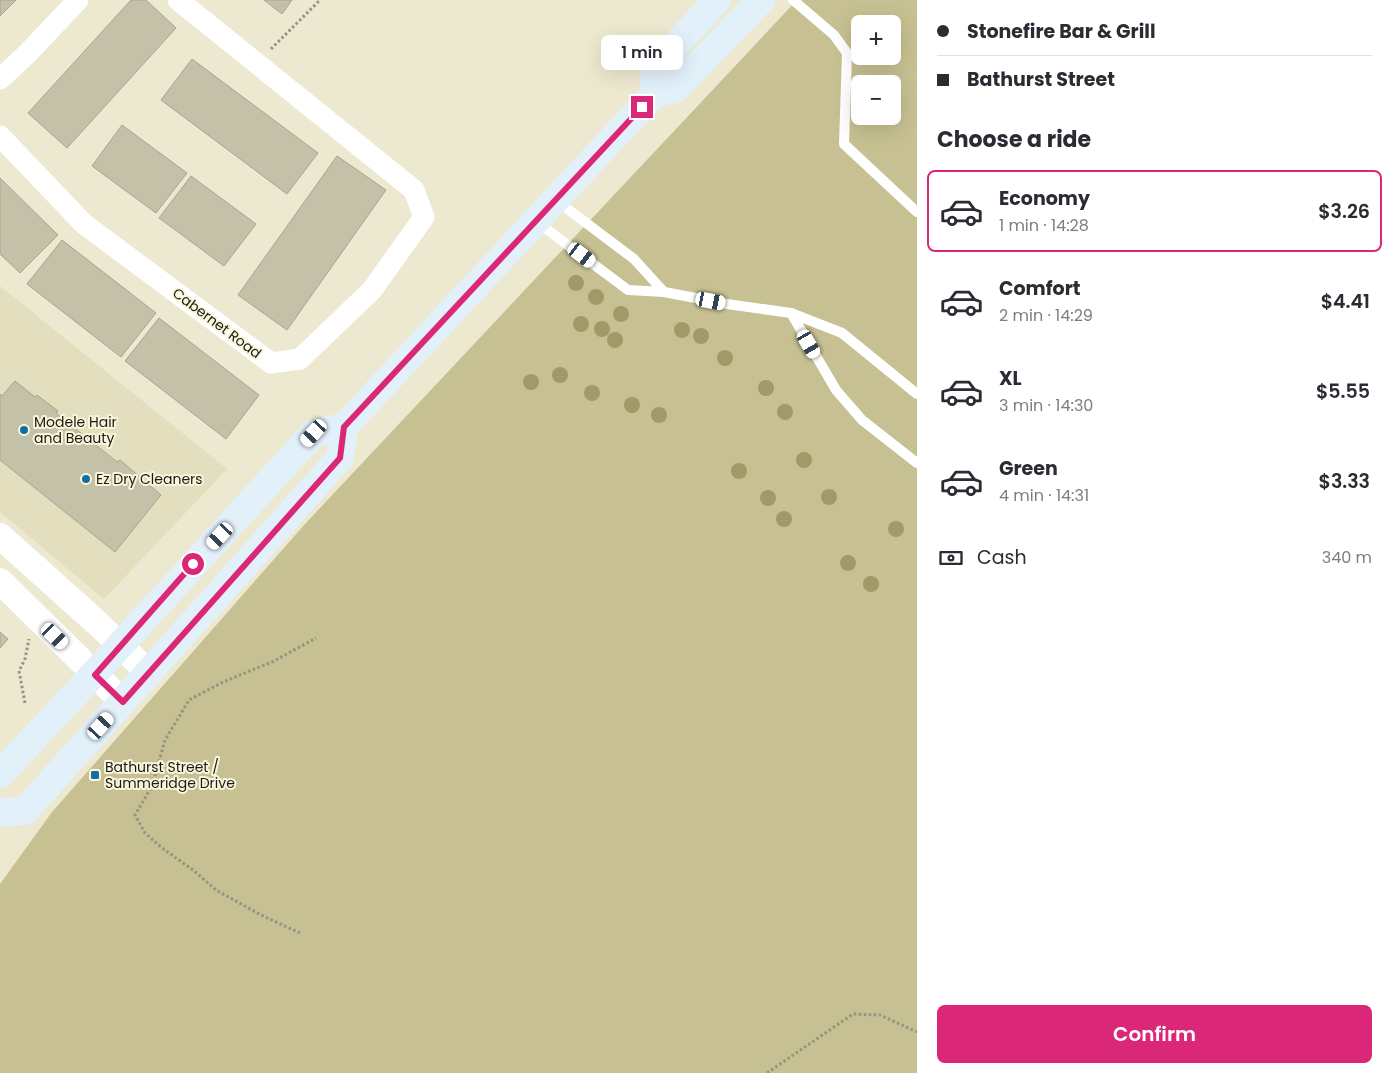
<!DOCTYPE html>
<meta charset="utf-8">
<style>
body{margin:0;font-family:Poppins,sans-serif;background:#f2f2f3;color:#2b2b33;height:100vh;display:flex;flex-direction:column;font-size:19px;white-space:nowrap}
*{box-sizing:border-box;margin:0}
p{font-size:16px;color:#7c7c81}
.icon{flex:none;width:28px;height:28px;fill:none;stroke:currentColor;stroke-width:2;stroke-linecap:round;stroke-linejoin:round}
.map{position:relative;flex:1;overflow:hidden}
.drawer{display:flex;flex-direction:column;background:#fff;width:475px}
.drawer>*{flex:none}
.guide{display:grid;align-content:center;height:110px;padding:0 20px;background:#fff}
.controls{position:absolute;left:851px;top:15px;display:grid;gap:10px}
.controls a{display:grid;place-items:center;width:50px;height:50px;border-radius:8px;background:#fff;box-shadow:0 5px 20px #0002;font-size:25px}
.end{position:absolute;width:22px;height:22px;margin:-11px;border:6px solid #db2777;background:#fff;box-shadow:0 0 0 2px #fff}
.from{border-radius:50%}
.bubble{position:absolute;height:35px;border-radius:8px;background:#fff;box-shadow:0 5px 20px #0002;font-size:16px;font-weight:600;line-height:35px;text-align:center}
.car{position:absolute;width:15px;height:30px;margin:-15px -8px;border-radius:6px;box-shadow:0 0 4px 1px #0007;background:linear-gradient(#fff 24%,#345 0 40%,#fff 0 76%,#345 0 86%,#fff 0)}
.guide b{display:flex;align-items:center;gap:18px;height:48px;font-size:19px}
.guide b+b{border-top:1px solid #e1e1e2}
.guide i{width:12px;height:12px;background:#2b2b33}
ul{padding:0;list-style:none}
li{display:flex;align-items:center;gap:15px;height:82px;margin:0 10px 8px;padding:0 10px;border:2px solid transparent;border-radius:8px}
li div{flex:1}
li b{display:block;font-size:19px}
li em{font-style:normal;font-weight:600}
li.on{border-color:#db2777}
li>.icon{width:45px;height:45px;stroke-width:1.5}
h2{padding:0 20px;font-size:22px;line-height:60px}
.pay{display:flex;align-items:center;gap:12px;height:55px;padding:0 20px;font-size:19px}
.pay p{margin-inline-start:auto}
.action{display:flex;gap:10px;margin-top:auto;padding:10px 20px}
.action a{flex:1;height:58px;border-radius:8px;background:#db2777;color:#fff;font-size:20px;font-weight:600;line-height:58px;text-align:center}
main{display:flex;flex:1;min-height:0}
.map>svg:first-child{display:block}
.built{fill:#e3debe}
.green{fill:#c7c092;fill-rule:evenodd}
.building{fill:#c4c1a9;stroke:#a8a48d}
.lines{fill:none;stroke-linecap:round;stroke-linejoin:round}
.path{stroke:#969380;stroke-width:3;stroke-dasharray:2.5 2.5;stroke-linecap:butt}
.service{stroke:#fff;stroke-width:10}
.minor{stroke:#fff;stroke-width:21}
.tertiary{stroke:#fff;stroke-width:26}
.secondary{stroke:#e2f0fa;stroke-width:28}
.tree{fill:#a19967}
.route{stroke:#db2777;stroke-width:6}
.poi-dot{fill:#136e9d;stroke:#faf6dd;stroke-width:2}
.labels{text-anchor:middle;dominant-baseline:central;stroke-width:4;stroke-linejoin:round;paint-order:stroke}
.street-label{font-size:14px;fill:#1b1a11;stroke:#faf6dd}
.poi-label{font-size:14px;fill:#1b1a11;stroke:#faf6dd;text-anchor:start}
</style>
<main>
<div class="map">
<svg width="917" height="1073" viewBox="0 0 917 1073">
<rect width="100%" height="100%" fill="#ede9d0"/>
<path class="built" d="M 0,286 L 227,469 L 104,599 L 0,512 Z"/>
<path class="green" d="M 797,0 L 917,0 L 917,1073 L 0,1073 L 0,884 L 52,812 L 305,524 ZM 860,24 L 892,24 L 892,56 L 860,56 ZM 860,84 L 892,84 L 892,116 L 860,116 Z"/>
<g class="building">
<path d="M 0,0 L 16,0 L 0,16 Z"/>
<path d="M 131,0 L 146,0 L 176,28 L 67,148 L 28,113 Z"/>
<path d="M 264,0 L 292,0 L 282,14 Z"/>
<path d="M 192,59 L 318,153 L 287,194 L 161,100 Z"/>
<path d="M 122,125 L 187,173 L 156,213 L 92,166 Z"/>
<path d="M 337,156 L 386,190 L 287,330 L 238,295 Z"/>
<path d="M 191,176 L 256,224 L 224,266 L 159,218 Z"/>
<path d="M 0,178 L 58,235 L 20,273 L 0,254 Z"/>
<path d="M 62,240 L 156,313 L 121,357 L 27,284 Z"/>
<path d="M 159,318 L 259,395 L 226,439 L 125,361 Z"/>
<path d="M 15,381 L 35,397 L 37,395 L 58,411 L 56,413 L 117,462 L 120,460 L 161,495 L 115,552 L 0,460 L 0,394 L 2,396 Z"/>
<path d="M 0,632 L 8,639 L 0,648 Z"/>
</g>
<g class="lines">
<g class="path">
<path d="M 271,49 L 320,0"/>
<path d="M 25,703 L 19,671 L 25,659 L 29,639"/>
<path d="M 300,933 L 261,915 L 216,890 L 193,870 L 162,848 L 145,833 L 135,815 L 152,786 L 165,740 L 189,700 L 223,682 L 274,661 L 316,638"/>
<path d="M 767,1073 L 853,1014 L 880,1015 L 917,1032"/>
</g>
<g class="service">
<path d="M 793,0 L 834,35 L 847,53 L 844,144 L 917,212"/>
<path d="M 557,201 L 634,259 L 664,292"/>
<path d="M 537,222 L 628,290 L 664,292 L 727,304 L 791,313 L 842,333 L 917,394"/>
<path d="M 791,313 L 836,390 L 862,420 L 917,463"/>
</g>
<g class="minor">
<path d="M 0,79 L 28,53 L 78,0"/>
<path d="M 0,136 L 84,224 L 271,363 L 300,359 L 372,290 L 424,217 L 414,190 L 178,0"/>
</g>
<g class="tertiary">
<path d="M 0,536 L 96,622 L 149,673"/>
<path d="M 0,581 L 123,702"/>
</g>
<g class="secondary">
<path d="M 654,94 L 654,69 L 717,0"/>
<path d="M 0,774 C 107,662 209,547 314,433 L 344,427 L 654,94 L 675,89 L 761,0"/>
<path d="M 0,812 L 25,811 L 340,458 L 344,427"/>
</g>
</g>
<g class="tree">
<circle cx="576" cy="283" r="8"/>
<circle cx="596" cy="297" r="8"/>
<circle cx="621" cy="314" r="8"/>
<circle cx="581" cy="324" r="8"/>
<circle cx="602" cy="329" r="8"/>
<circle cx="682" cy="330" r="8"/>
<circle cx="701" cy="336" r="8"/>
<circle cx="615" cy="340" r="8"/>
<circle cx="725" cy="358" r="8"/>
<circle cx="560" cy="375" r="8"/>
<circle cx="531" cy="382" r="8"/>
<circle cx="766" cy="388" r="8"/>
<circle cx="592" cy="393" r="8"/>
<circle cx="632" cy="405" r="8"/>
<circle cx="785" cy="412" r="8"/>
<circle cx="659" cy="415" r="8"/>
<circle cx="804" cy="460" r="8"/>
<circle cx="739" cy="471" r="8"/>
<circle cx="829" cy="497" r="8"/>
<circle cx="768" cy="498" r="8"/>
<circle cx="784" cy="519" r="8"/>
<circle cx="896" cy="529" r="8"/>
<circle cx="848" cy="563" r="8"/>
<circle cx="871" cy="584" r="8"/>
</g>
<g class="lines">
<path class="route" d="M 193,564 L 95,675 L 123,702 L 340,458 L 344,427 L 642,107"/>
</g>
<g class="poi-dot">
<circle cx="24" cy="430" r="5"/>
<circle cx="86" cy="479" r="5"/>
<rect x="90" y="770" width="10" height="10" rx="2.5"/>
</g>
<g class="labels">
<g class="street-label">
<text transform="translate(217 323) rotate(37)">Cabernet Road</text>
</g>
<g class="poi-label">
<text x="34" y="422">Modele Hair<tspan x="34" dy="16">and Beauty</tspan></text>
<text x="96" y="479">Ez Dry Cleaners</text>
<text x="105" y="767">Bathurst Street /<tspan x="105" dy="16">Summeridge Drive</tspan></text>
</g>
</g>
</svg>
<div class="controls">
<a>+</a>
<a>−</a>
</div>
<i class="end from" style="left:193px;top:564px"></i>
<i class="end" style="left:642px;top:107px"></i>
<div class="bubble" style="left:601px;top:35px;width:82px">1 min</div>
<i class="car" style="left:582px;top:255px;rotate:127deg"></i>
<i class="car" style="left:711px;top:301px;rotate:101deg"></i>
<i class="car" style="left:809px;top:344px;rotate:150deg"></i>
<i class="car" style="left:314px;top:433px;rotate:222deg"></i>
<i class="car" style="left:220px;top:536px;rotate:223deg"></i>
<i class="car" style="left:55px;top:636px;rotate:134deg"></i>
<i class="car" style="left:101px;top:726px;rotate:42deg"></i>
</div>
<section class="drawer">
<div class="guide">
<b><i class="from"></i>Stonefire Bar &amp; Grill</b>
<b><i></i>Bathurst Street</b>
</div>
<h2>Choose a ride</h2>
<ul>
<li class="on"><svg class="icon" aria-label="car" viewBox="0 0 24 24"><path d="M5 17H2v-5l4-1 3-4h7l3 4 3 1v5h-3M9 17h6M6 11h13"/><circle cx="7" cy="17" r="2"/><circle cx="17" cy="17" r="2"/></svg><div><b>Economy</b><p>1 min · 14:28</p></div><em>$3.26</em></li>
<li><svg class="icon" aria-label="car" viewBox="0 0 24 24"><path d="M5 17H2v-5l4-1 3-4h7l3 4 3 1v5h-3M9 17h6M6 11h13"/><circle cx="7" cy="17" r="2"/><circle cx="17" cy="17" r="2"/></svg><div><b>Comfort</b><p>2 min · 14:29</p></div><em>$4.41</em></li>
<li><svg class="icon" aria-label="car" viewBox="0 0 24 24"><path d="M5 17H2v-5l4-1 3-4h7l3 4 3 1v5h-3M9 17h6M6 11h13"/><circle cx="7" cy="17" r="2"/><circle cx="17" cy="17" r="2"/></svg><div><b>XL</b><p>3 min · 14:30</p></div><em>$5.55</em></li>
<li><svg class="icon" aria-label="car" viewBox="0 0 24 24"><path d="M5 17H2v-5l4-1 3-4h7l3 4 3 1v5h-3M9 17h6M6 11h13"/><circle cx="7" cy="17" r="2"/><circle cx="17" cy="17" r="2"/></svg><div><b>Green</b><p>4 min · 14:31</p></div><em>$3.33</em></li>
</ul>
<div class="pay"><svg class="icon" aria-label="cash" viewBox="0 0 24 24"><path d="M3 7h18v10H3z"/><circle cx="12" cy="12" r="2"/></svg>Cash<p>340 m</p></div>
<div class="action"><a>Confirm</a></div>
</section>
</main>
